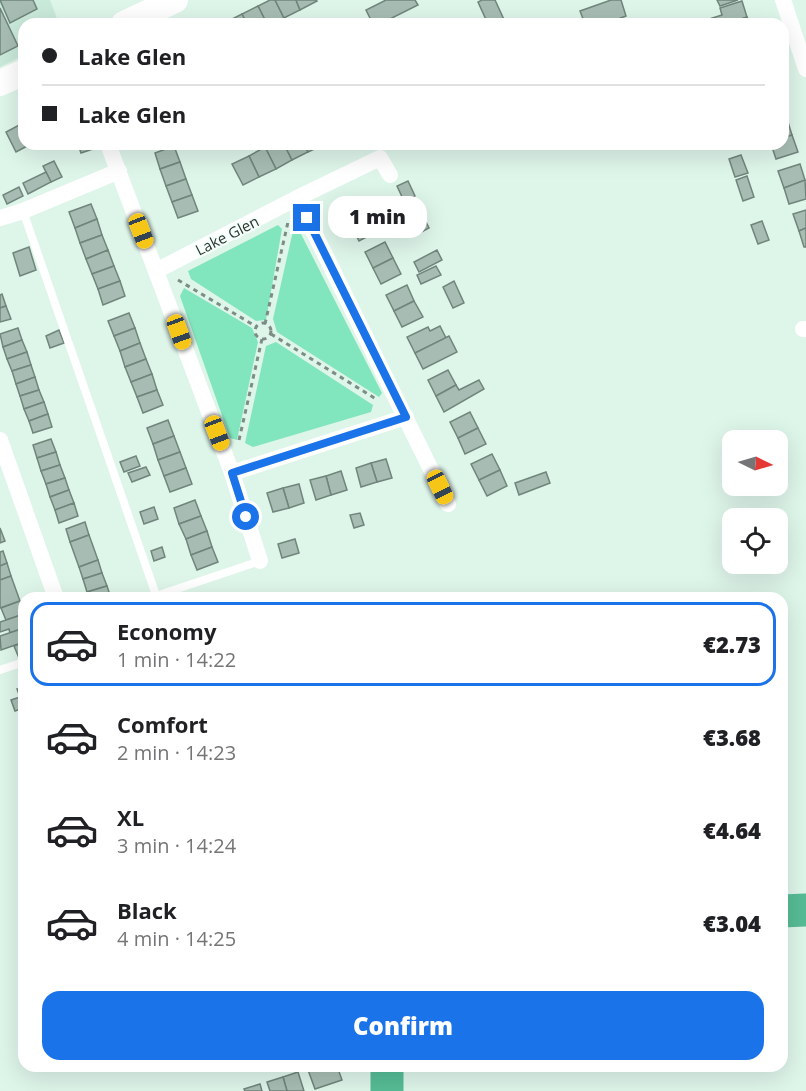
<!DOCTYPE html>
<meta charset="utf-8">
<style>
body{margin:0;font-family:"Open Sans",sans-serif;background:#f2f2f2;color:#202124;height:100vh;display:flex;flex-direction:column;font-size:22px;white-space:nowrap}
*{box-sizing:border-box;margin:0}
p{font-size:20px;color:#757577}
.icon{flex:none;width:33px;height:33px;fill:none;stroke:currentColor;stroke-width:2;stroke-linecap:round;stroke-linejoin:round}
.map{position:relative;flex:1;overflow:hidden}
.details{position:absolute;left:18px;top:592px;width:770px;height:480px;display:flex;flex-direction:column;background:#fff;border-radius:18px;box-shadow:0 6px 24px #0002}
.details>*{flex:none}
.hud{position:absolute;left:18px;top:18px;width:771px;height:132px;border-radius:18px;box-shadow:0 6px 24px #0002;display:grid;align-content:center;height:132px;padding:0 24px;background:#fff}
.needle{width:39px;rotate:95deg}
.tools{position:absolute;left:722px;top:430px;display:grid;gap:12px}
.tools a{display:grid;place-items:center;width:66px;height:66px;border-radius:12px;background:#fff;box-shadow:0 6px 24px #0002;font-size:30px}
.end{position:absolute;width:27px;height:27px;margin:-14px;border:8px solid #1a73e8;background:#fff;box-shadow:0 0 0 3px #fff}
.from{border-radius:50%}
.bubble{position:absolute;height:42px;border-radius:18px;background:#fff;box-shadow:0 6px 24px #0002;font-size:20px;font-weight:800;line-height:42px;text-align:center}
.car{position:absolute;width:18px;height:36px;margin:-18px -9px;border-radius:8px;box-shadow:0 0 4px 2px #0007;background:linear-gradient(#f5c518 24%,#345 0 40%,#f5c518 0 76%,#345 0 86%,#f5c518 0)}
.hud b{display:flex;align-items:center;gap:21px;height:57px;font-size:22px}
.hud b+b{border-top:2px solid #e0e0e0}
.hud i{width:15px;height:15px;background:#202124}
ul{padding:10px 0 0;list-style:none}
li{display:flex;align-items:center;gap:18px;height:84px;margin:0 12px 9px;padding:0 12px;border:3px solid transparent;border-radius:18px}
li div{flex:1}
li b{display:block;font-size:22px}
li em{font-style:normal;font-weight:800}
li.current{border-color:#1a73e8}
li>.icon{width:54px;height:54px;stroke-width:1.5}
.button{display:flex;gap:12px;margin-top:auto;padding:12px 24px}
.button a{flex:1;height:69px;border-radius:18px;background:#1a73e8;color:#fff;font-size:24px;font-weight:800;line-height:69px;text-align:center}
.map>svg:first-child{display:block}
.built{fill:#c9e9da}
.green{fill:#81e5bd}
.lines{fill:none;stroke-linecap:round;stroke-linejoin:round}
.river{stroke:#56bc96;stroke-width:33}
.building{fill:#a7bdb3;stroke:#70857b;stroke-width:1.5}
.path{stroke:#7d8d86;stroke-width:3;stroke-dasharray:4.5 4.5;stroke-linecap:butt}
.lane{stroke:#fff;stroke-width:8}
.street{stroke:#fff;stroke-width:16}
.primary{stroke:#fff;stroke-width:26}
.route{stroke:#1a73e8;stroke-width:8}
.labels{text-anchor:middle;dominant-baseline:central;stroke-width:4.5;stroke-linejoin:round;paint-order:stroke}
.street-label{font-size:15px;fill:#2d3632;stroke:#f5fffa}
</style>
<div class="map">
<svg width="806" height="1091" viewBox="0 0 806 1091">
<rect width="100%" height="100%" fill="#def5ea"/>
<path class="built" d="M 0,0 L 50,0 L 59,24 L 24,24 L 24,55 L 0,67 Z"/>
<g class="green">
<path d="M 278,225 L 282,229 L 266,320 L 256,321 L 191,279 L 188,271 Z"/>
<path d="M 293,231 L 301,234 L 382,393 L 379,397 L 277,332 L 273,319 Z"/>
<path d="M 184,288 L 252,328 L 258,342 L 237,440 L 230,438 L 180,296 Z"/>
<path d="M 276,342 L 373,405 L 371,412 L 253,447 L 245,443 L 266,346 Z"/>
</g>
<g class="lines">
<g class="river">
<path d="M 782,911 L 806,910"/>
<path d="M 387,1091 L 387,1066"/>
</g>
</g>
<g class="building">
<path d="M 0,0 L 33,0 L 37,9 L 10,23 Z"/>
<path d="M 270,0 L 275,0 L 284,18 L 272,24 L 267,24 L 258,6 Z"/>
<path d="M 275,0 L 296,0 L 300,10 L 284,18 Z"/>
<path d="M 296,0 L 316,0 L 317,1 L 300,10 Z"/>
<path d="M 386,0 L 415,0 L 418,5 L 380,24 L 373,24 L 366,10 Z"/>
<path d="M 482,0 L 495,0 L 506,24 L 488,24 L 478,2 Z"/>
<path d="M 611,0 L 621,0 L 626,16 L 605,24 L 585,24 L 580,11 Z"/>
<path d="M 717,0 L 738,0 L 720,6 Z"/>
<path d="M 742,1 L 747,17 L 727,24 L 707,24 L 706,20 L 722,15 L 720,8 Z"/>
<path d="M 258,6 L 267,24 L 247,24 L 242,14 Z"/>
<path d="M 0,8 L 18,46 L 0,55 Z"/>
<path d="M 242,14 L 247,24 L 227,24 L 226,22 Z"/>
<path d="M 747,17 L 750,24 L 727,24 Z"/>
<path d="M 787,119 L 792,135 L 783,138 L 783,120 Z"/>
<path d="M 21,124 L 24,131 L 24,144 L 31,144 L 16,152 L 6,132 Z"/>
<path d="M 792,135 L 798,152 L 776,159 L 771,144 L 783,144 L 783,138 Z"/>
<path d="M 78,144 L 95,144 L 96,148 L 81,153 Z"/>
<path d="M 272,144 L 284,144 L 292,160 L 276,169 L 265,147 Z"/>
<path d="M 284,144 L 304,144 L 308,152 L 292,160 Z"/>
<path d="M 304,144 L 325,144 L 308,152 Z"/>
<path d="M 174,146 L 180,162 L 160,169 L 155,153 Z"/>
<path d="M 265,147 L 276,169 L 259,177 L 249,156 Z"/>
<path d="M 741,155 L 748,173 L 735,177 L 729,159 Z"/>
<path d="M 249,156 L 259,177 L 243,185 L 232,164 Z"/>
<path d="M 54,161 L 62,177 L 51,182 L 43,166 Z"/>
<path d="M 180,162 L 186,179 L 166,186 L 160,169 Z"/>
<path d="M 800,164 L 805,180 L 784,188 L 778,171 Z"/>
<path d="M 46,172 L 51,182 L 28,194 L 23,183 Z"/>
<path d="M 747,176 L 754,197 L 743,201 L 736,180 Z"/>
<path d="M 186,179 L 192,195 L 172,202 L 166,186 Z"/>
<path d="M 805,180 L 806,199 L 789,204 L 784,188 Z"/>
<path d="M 408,181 L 415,196 L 404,201 L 397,186 Z"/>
<path d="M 19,187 L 23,196 L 7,204 L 3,195 Z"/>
<path d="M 192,195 L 198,211 L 178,218 L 172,202 Z"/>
<path d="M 364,198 L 372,214 L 351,225 L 343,209 Z"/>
<path d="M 416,202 L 423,216 L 408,223 L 401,210 Z"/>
<path d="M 91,204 L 97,219 L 75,228 L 69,212 Z"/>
<path d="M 806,210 L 806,228 L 799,231 L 793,214 Z"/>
<path d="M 372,214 L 380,230 L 359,241 L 351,225 Z"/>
<path d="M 423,216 L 429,228 L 414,236 L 408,223 Z"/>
<path d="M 97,219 L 102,235 L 80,243 L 75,228 Z"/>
<path d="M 762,221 L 769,240 L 758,244 L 751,225 Z"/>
<path d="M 806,228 L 806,247 L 804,247 L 799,231 Z"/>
<path d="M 102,235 L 108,250 L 86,259 L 80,243 Z"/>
<path d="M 385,242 L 393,258 L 373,268 L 365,252 Z"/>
<path d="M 29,247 L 36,270 L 20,276 L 13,253 Z"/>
<path d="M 108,250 L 114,266 L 92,274 L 86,259 Z"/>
<path d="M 437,250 L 442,260 L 419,272 L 414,262 Z"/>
<path d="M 393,258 L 401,274 L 381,284 L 373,268 Z"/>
<path d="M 114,266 L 120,281 L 98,289 L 92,274 Z"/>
<path d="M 436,266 L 441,275 L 421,284 L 417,275 Z"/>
<path d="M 120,281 L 125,296 L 103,305 L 98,289 Z"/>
<path d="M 454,281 L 464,303 L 453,308 L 443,287 Z"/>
<path d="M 407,285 L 414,301 L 394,311 L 386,295 Z"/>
<path d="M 2,294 L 6,306 L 0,308 L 0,295 Z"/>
<path d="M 414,301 L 423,317 L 402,327 L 394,311 Z"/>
<path d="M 6,306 L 11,319 L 0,322 L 0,308 Z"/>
<path d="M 129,313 L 135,328 L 114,336 L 108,321 Z"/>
<path d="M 440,326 L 446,338 L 415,353 L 407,337 L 428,327 L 430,331 Z"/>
<path d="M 18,328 L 22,340 L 3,347 L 0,334 Z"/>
<path d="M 135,328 L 140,343 L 120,351 L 114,336 Z"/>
<path d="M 59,330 L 64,343 L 50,348 L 46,336 Z"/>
<path d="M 449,336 L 457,352 L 423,369 L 415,353 Z"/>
<path d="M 22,340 L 27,352 L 7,359 L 3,347 Z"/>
<path d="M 140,343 L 146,359 L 125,367 L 120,351 Z"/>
<path d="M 27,352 L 31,365 L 12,371 L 7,359 Z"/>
<path d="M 146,359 L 152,374 L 131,382 L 125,367 Z"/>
<path d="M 31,365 L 35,377 L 16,384 L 12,371 Z"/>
<path d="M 448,370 L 456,385 L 436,396 L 428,380 Z"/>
<path d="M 152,374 L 157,390 L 137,397 L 131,382 Z"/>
<path d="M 35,377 L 39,390 L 20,396 L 16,384 Z"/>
<path d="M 479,380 L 484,389 L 444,412 L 436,396 L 456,385 L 459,390 Z"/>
<path d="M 39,390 L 44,402 L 24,409 L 20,396 Z"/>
<path d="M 157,390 L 163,405 L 143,413 L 137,397 Z"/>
<path d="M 44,402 L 48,414 L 29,421 L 24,409 Z"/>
<path d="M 470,412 L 478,428 L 458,438 L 450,422 Z"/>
<path d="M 48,414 L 52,427 L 33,433 L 29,421 Z"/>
<path d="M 168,420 L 174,436 L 153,444 L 147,428 Z"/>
<path d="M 478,428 L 486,444 L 465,454 L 458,438 Z"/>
<path d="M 174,436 L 180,452 L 158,460 L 153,444 Z"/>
<path d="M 51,439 L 56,452 L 37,458 L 33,445 Z"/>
<path d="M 56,452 L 60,465 L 41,471 L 37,458 Z"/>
<path d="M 180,452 L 186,468 L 164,476 L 158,460 Z"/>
<path d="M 492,454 L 500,470 L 479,480 L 471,464 Z"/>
<path d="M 136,456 L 140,466 L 124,472 L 120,462 Z"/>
<path d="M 386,459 L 392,478 L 377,482 L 371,463 Z"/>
<path d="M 371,463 L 377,482 L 361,487 L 356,468 Z"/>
<path d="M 60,465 L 65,478 L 46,484 L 41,471 Z"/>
<path d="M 146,467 L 150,475 L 132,482 L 128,473 Z"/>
<path d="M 186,468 L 192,484 L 170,492 L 164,476 Z"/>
<path d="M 500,470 L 507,486 L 487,496 L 479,480 Z"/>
<path d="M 341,471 L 347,490 L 331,495 L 326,476 Z"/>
<path d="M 546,472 L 550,483 L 519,495 L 515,483 Z"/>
<path d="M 326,476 L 331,495 L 316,500 L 310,480 Z"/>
<path d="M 65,478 L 69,490 L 50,497 L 46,484 Z"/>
<path d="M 299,484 L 304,503 L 289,508 L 283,488 Z"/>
<path d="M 283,488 L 289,508 L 273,512 L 267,493 Z"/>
<path d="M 69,490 L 74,503 L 55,510 L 50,497 Z"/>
<path d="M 195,500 L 201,516 L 179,524 L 174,508 Z"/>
<path d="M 74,503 L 78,516 L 59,523 L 55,510 Z"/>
<path d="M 154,507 L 158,519 L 144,524 L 140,512 Z"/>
<path d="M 360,513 L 364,525 L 354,528 L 350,515 Z"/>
<path d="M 201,516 L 207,531 L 186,539 L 179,524 Z"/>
<path d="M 85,522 L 89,535 L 70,542 L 66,529 Z"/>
<path d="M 0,528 L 5,541 L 0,543 Z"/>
<path d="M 207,531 L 212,547 L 191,555 L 186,539 Z"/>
<path d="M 89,535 L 98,560 L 79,567 L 70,542 Z"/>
<path d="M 295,539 L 299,553 L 282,558 L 278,544 Z"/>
<path d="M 162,547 L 165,557 L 154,561 L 151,551 Z"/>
<path d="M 212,547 L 218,562 L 197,570 L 191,555 Z"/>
<path d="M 3,551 L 7,563 L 0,566 L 0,552 Z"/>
<path d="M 98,560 L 102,573 L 83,579 L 79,567 Z"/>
<path d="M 7,563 L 11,576 L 0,580 L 0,566 Z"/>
<path d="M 102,573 L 107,586 L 87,592 L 83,579 Z"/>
<path d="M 11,576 L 20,601 L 0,608 L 0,580 Z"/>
<path d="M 107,586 L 111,598 L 90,598 L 87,592 Z"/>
<path d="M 20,601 L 24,614 L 6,620 L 1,608 Z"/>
<path d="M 24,614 L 24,628 L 10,633 L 9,629 L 0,632 L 0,622 Z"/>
<path d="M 24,628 L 24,642 L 1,650 L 0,636 Z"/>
<path d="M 24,642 L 24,656 L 19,658 L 14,646 Z"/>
<path d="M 24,687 L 24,708 L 15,711 L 11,700 L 20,697 L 17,689 Z"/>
<path d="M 319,1066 L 337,1066 L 342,1080 L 315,1089 L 308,1070 Z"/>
<path d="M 298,1072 L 304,1091 L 287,1091 L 283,1077 Z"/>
<path d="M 283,1077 L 287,1091 L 270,1091 L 267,1082 Z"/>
<path d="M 260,1084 L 262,1091 L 245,1091 L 244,1089 Z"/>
</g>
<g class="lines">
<g class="path">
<path d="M 178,280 L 257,327"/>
<circle cx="263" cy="331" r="8"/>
<path d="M 265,324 L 288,222"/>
<path d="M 271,334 L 376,399"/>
<path d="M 239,440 L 262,339"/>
</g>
<g class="lane">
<path d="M 23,211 L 157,598"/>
<path d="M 156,596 L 260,561"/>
<path d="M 0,670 L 24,662"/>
</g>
<g class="street">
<path d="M 783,0 L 806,69"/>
<path d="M 108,144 L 232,473 L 260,561"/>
<path d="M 297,198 L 448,504"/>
<path d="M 0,218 L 23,211 L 119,171"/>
<path d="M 156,271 L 297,198 L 380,158 L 390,175"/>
<path d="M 803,329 L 806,329"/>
<path d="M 0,440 L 56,598"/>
<path d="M 232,473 L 406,417"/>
</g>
<g class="primary">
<path d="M 124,24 L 175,0"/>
<path d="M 0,83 L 24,72"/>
</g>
</g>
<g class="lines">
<path class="route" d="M 246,517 L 232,473 L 406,417 L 307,218"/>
</g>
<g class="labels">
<g class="street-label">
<text transform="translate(227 235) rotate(-27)">Lake Glen</text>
</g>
</g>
</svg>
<div class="tools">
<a><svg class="needle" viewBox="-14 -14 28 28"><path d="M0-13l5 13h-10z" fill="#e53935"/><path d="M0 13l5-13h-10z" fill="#757577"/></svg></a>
<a><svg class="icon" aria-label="locate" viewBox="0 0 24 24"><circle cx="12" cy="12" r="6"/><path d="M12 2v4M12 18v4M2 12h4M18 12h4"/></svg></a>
</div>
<i class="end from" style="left:246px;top:517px"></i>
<i class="end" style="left:307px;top:218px"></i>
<div class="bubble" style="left:328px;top:196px;width:99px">1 min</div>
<i class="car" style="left:141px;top:231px;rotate:159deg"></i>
<i class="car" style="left:179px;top:332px;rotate:160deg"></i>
<i class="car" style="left:217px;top:433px;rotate:159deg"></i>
<i class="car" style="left:440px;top:487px;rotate:154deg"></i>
<div class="hud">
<b><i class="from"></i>Lake Glen</b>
<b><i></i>Lake Glen</b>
</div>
<section class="details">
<ul>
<li class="current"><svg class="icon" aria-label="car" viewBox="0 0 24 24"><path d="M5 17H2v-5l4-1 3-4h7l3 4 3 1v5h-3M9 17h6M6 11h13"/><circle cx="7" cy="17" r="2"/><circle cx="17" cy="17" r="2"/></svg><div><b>Economy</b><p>1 min · 14:22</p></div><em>€2.73</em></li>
<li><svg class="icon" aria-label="car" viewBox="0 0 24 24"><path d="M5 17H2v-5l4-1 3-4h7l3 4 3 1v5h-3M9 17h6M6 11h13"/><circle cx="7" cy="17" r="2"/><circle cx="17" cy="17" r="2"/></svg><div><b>Comfort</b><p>2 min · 14:23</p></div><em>€3.68</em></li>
<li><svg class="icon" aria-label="car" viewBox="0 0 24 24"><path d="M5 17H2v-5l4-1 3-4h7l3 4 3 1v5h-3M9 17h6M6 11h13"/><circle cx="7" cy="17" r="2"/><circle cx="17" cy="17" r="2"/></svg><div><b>XL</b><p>3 min · 14:24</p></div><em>€4.64</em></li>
<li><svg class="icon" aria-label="car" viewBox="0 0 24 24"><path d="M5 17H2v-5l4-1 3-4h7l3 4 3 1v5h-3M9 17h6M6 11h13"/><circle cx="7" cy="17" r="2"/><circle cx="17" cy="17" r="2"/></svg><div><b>Black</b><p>4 min · 14:25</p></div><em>€3.04</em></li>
</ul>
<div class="button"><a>Confirm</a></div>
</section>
</div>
